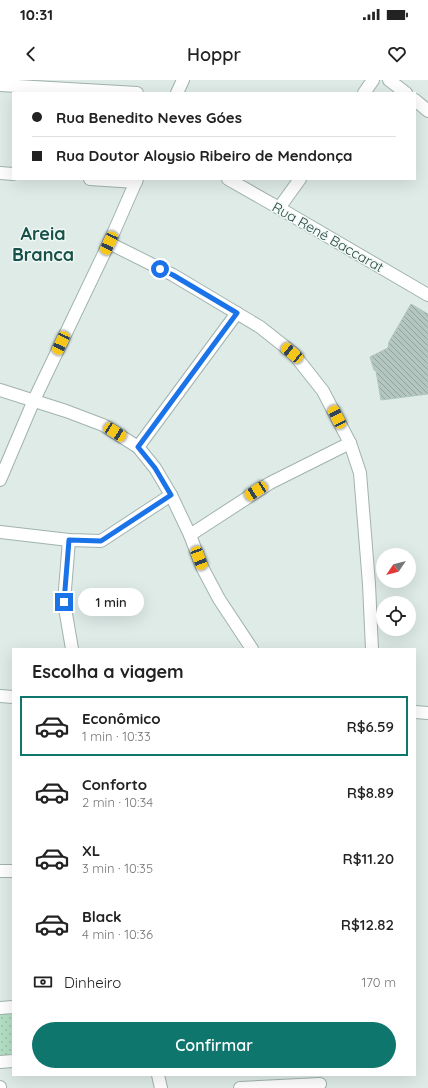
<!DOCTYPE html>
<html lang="pt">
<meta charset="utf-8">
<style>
body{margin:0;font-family:Quicksand,sans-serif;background:#f6f6f6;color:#222;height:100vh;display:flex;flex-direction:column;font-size:15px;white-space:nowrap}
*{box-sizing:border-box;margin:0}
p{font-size:13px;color:#767676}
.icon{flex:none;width:22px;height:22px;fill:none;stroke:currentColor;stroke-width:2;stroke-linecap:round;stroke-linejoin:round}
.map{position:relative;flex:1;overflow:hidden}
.panel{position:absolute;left:12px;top:568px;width:404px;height:428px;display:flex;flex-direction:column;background:#fff;border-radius:0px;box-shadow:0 4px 16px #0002}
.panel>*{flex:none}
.top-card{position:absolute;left:12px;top:12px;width:404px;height:88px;border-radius:0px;box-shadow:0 4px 16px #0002;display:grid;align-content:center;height:88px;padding:0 20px;background:#fff}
.needle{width:26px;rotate:235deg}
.tools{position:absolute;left:376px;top:468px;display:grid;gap:8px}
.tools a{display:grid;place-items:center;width:40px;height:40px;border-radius:50%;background:#fff;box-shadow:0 4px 16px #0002;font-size:20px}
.end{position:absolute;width:18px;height:18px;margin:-9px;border:5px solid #1a73e8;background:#fff;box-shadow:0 0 0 2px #fff}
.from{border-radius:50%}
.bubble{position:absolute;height:28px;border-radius:14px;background:#fff;box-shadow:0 4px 16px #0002;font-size:13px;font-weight:600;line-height:28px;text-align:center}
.car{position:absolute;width:12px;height:24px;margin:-12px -6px;border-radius:5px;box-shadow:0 0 3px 1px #0007;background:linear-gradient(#f5c518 24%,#345 0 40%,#f5c518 0 76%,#345 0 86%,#f5c518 0)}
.top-card b{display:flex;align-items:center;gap:14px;height:38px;font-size:15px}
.top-card b+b{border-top:1px solid #e0e0e0}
.top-card i{width:10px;height:10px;background:#222}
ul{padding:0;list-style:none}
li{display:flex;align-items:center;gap:12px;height:60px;margin:0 8px 6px;padding:0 12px;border:2px solid transparent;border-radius:0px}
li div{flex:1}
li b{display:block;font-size:15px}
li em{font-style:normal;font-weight:600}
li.on{border-color:#0f766e}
li>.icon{width:36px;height:36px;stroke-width:1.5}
h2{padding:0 20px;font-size:18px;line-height:48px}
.pay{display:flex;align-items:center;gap:10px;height:44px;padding:0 20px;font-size:15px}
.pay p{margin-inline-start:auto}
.button{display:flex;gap:8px;margin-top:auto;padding:8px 20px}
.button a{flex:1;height:46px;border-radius:24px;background:#0f766e;color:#fff;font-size:16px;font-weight:600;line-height:46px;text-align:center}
.status{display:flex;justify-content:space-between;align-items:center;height:28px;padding:0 20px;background:#fff;direction:ltr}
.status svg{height:11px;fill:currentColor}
header{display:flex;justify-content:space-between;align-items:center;height:52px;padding:0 20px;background:#fff;font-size:18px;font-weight:600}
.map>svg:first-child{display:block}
.grass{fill:url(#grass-dots)}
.building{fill:url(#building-back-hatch);stroke:#b0c6bf}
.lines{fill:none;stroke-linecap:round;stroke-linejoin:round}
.minor-casing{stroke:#a1b3af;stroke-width:14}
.minor{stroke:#fff;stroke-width:12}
.route{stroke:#1a73e8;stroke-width:5}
.labels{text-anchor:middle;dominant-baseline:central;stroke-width:3;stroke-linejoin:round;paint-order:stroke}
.street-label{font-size:14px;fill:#1e3d38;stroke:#eff8f4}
.district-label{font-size:18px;font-weight:bold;fill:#185149;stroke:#eff8f4}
</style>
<div class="status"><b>10:31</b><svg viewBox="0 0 49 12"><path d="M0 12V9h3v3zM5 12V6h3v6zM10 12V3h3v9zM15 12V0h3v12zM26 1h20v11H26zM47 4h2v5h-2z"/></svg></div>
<header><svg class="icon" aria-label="back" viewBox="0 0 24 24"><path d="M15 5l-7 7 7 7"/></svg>Hoppr<svg class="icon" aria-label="heart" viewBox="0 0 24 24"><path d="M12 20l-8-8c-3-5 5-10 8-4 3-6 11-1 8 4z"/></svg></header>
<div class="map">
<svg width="428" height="1008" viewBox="0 0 428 1008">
<defs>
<pattern id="grass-dots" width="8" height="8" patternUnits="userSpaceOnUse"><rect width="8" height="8" fill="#b4dfc4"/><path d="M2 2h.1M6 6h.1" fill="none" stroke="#9ac0a9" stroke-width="1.8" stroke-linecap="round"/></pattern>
<pattern id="building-back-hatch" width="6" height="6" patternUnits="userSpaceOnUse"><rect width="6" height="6" fill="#b3c6c0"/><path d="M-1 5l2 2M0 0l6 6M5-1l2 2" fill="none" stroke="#91a29d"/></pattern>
</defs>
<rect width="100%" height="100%" fill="#deebe7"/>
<path class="grass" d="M 13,928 L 13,977 L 0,979 L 0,929 Z"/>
<path class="building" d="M 411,224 L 428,234 L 428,314 L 381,320 L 376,291 L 374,290 L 370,277 L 388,268 L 389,262 Z"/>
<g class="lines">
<g class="minor-casing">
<g id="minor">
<path d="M 389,0 L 406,13"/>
<path d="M 0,5 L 137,13"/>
<path d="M 177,13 L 183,0"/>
<path d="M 364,13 L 373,0"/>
<path d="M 415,20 L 428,31"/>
<path d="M 0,93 L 13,94"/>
<path d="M 90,99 L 136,102"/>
<path d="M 228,99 L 279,128 L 428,215"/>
<path d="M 279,128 L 300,99"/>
<path d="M 109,163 L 173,195 L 260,247 L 293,273 L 323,311 L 350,363 L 360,393 L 369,504 L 372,569"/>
<path d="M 0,310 L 66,331 L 103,345 L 138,367 L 155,388 L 171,415 L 190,455 L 202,487 L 219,519 L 252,569"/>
<path d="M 138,367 L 237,233"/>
<path d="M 0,400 L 34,320 L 109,163 L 137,99"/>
<path d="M 0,452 L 69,460 L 101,461 L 171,415"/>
<path d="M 190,455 L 270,403 L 350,363"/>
<path d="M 69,460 L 64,522 L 72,569"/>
<path d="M 0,616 L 13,617"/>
<path d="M 415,632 L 428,633"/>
<path d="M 0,791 L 13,791"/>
<path d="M 0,928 L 13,927"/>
<path d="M 0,982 L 13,981"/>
<path d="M 158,995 L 161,1008"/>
<path d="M 0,1007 L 0,1008"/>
<path d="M 240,1008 L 320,1004"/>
</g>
</g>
<use href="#minor" class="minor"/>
</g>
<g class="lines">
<path class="route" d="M 64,522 L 69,460 L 101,461 L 171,415 L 155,388 L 138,367 L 237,233 L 173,195 L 160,189"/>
</g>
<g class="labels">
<g class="street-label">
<text transform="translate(328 157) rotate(30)">Rua René Baccarat</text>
</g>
<g class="district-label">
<text x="43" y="153">Areia<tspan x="43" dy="21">Branca</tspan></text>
</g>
</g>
</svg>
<div class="tools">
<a><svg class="needle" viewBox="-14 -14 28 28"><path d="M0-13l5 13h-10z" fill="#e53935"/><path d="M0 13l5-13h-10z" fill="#767676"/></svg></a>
<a><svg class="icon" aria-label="locate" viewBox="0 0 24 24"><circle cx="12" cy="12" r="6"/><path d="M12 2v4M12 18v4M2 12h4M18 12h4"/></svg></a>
</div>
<i class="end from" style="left:160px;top:189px"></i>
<i class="end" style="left:64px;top:522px"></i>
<div class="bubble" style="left:78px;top:508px;width:66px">1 min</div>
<i class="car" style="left:109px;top:163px;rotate:205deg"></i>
<i class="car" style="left:61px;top:263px;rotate:205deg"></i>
<i class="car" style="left:292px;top:273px;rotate:309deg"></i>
<i class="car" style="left:337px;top:337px;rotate:333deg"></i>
<i class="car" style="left:115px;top:352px;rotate:123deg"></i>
<i class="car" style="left:256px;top:411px;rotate:237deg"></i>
<i class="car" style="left:199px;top:478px;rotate:159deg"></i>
<div class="top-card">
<b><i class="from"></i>Rua Benedito Neves Góes</b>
<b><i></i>Rua Doutor Aloysio Ribeiro de Mendonça</b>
</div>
<section class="panel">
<h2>Escolha a viagem</h2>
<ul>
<li class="on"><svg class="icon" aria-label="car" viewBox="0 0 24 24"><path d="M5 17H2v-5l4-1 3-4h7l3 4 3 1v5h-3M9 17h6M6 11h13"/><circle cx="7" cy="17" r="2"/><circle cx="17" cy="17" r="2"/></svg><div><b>Econômico</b><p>1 min · 10:33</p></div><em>R$6.59</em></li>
<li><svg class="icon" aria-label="car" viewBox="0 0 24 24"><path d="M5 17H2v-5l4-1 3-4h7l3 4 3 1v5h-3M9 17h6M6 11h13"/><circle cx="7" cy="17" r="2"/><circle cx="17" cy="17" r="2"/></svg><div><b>Conforto</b><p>2 min · 10:34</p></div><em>R$8.89</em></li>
<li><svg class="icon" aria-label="car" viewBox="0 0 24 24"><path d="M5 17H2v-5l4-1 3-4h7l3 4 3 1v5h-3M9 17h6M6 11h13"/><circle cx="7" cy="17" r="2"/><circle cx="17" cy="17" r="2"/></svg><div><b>XL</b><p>3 min · 10:35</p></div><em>R$11.20</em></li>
<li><svg class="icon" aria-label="car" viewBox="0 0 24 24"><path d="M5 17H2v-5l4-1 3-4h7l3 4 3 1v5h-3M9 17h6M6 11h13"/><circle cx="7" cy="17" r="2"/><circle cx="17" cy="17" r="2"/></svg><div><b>Black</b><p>4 min · 10:36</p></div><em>R$12.82</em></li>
</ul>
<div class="pay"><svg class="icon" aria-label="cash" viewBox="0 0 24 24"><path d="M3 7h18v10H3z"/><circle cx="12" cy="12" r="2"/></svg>Dinheiro<p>170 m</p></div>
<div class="button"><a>Confirmar</a></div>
</section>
</div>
